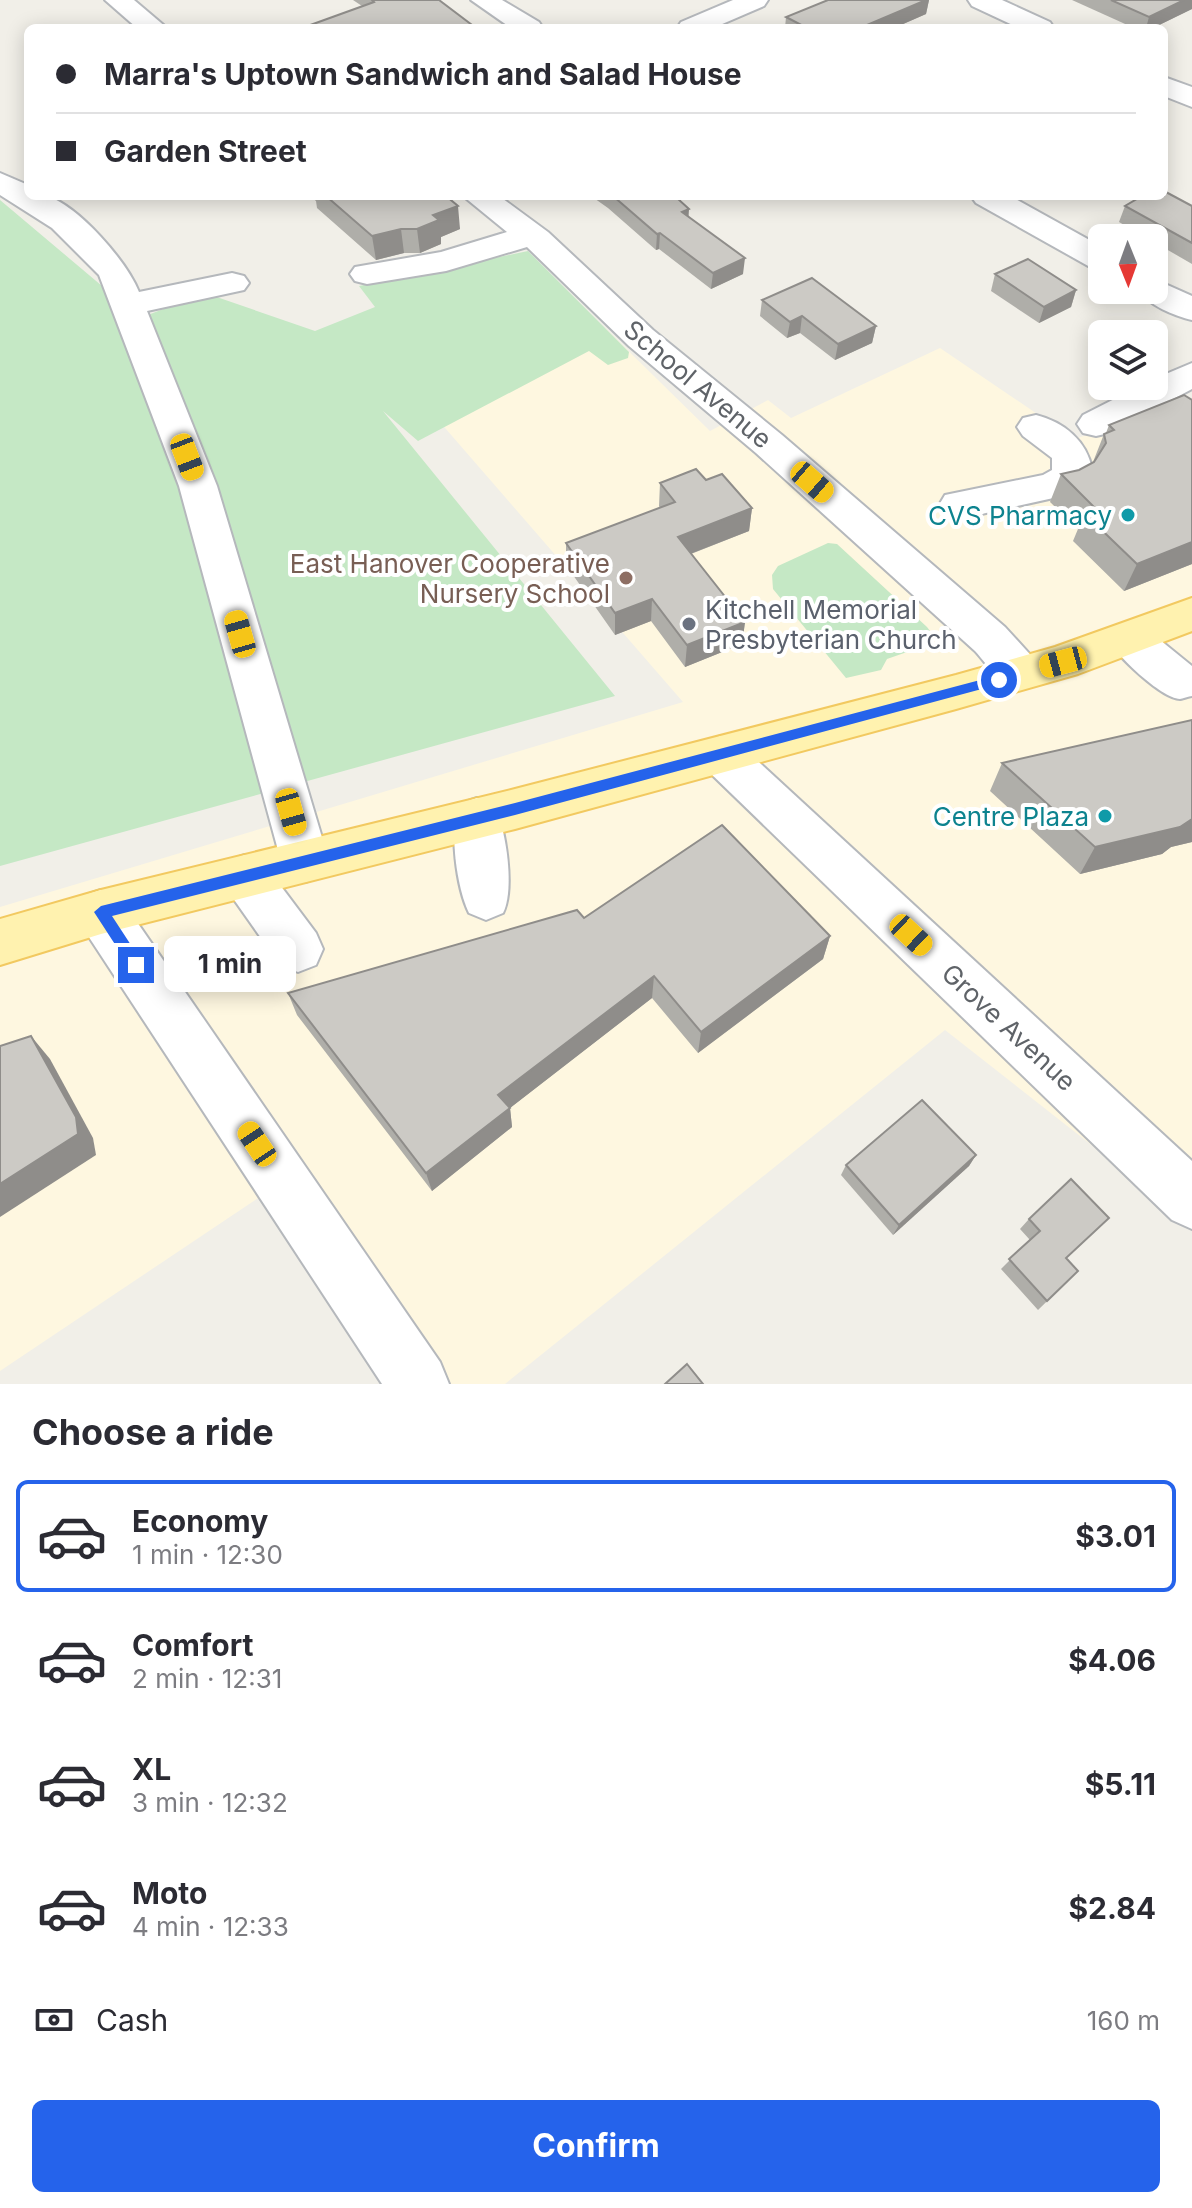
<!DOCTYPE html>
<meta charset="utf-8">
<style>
body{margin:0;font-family:Inter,sans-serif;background:#f2f2f3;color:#2b2b33;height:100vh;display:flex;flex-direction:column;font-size:30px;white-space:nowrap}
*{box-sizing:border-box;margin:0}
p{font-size:26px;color:#7c7c81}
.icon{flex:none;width:44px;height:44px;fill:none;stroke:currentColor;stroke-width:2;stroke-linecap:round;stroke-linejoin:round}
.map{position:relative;height:1384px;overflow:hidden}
.details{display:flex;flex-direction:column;background:#fff;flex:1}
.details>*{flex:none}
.top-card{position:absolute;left:24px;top:24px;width:1144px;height:176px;border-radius:12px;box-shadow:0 4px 20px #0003;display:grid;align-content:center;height:176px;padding:0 32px;background:#fff}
.needle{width:52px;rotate:179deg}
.buttons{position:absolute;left:1088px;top:224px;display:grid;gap:16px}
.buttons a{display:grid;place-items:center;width:80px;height:80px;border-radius:12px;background:#fff;box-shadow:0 4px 20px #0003;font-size:40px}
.end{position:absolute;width:36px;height:36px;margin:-18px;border:10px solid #2563eb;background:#fff;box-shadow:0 0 0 4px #fff}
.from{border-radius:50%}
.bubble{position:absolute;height:56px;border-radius:12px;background:#fff;box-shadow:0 4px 20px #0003;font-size:26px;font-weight:700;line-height:56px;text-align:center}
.car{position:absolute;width:24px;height:48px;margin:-24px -12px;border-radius:10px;box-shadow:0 0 6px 2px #0007;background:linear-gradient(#f5c518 24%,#345 0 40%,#f5c518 0 76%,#345 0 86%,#f5c518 0)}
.top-card b{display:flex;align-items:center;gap:28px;height:76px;font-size:30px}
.top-card b+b{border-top:2px solid #e1e1e2}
.top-card i{width:20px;height:20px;background:#2b2b33}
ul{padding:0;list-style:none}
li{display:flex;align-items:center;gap:24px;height:112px;margin:0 16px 12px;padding:0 16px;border:4px solid transparent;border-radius:12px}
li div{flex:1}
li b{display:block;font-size:30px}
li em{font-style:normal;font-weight:700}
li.current{border-color:#2563eb}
li>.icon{width:72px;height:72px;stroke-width:1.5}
h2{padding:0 32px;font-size:36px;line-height:96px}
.pay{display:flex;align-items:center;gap:20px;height:88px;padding:0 32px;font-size:30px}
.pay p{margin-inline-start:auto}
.primary-button{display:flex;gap:16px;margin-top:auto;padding:16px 32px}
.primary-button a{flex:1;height:92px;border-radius:12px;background:#2563eb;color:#fff;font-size:32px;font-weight:700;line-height:92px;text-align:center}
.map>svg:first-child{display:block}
.commercial{fill:#fef7e0}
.green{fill:#c5e8c5}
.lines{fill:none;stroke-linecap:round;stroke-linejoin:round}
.minor-casing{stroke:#b5b8bc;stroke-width:4}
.major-casing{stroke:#f2c960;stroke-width:4}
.minor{fill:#fff;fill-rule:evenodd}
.major{fill:#fff2af;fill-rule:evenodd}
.wall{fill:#afaea9}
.shaded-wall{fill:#8f8d8a}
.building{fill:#cccac5;stroke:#8f8d8a;stroke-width:2}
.route{fill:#2563eb}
.culture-dot{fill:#0f9aa8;stroke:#fff;stroke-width:3}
.education-dot{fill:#8d6e63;stroke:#fff;stroke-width:3}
.worship-dot{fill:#6b7280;stroke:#fff;stroke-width:3}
.labels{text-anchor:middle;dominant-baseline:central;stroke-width:8;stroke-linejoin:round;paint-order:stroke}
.street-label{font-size:26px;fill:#5f6368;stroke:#fff}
.culture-label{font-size:26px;fill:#0d838f;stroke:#fff;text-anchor:end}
.education-label{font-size:26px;fill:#785e54;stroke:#fff;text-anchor:end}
.worship-label{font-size:26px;fill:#5b616d;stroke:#fff;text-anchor:start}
</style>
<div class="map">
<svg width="1192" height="1384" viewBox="0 0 1192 1384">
<rect width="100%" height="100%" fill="#f1efe8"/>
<path class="commercial" d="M 605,328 L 710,431 L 768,400 L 791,418 L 940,348 L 1074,439 L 1192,403 L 1192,1224 L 945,1030 L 505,1384 L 417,1384 L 282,1182 L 0,1371 L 0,907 L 683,702 L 439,421 Z"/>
<g class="green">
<path d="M 0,200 L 140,318 L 205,293 L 315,331 L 375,307 L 359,286 L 528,251 L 629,352 L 628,358 L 608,365 L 589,351 L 418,441 L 383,411 L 615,696 L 0,866 Z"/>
<path d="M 828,543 L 837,544 L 927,627 L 933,635 L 930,644 L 887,659 L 881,670 L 846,678 L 773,589 L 772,575 L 778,566 Z"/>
</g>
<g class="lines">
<g class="minor-casing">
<g id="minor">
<path d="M 105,0 L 134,0 L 167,28 L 137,28 Z"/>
<path d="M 471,0 L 502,0 L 539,22 L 543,28 L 511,28 Z"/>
<path d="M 733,0 L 768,0 L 764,6 L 713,28 L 677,28 L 681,22 Z"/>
<path d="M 968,0 L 1002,0 L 1050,22 L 1054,28 L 1019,28 L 972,6 Z"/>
<path d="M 1164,77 L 1192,87 L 1192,107 L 1164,96 Z"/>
<path d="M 0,173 L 28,185 L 28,196 C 34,196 42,195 47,196 C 80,207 127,262 139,292 L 232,273 L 244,276 L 249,283 L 244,290 L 147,311 L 217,486 L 329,861 L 322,876 L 305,882 L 288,876 L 281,861 L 179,486 L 99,275 L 52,228 L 0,195 Z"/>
<path d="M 463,196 L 499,196 L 548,232 L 653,330 L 782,435 L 1005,627 L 1036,661 L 1043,673 L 1036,685 C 1004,695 994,672 975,651 L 756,453 L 629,346 L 527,247 L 446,271 L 367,284 L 355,281 L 350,274 L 355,267 L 441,252 L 507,232 Z"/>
<path d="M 971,196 L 1010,196 L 1102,247 L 1102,270 L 1090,267 L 976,203 Z"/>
<path d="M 1154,279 L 1192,296 L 1192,320 C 1175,316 1148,305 1138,290 L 1154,290 Z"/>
<path d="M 1192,363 L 1192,389 L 1109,433 L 1096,436 L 1083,433 L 1077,424 L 1083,415 L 1140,386 L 1154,386 L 1154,379 Z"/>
<path d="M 1036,415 C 1064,422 1087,441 1092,469 L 1080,488 L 1067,495 L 959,519 L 945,515 L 939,505 L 945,495 L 1043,475 L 1052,470 L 1052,458 L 1023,436 L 1017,427 L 1023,418 Z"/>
<path d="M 1129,623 L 1144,627 L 1192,666 L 1192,696 C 1189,696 1182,699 1180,699 C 1161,698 1116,655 1108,639 L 1114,627 Z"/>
<path d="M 721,736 L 737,742 L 1192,1161 L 1192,1229 L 1172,1220 L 705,768 L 698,755 L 705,742 Z"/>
<path d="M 477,798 L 494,804 C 506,829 515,889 503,913 L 486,920 L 469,913 C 457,889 448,828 460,804 Z"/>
<path d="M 245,855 L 262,861 L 316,933 L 323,949 L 316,965 L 298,972 L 280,965 L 228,891 L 221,876 L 228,861 Z"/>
<path d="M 101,890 L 119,896 L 440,1362 L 449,1384 L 382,1384 L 83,928 L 76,912 L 83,896 Z"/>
</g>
</g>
<g class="major-casing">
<path id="major" d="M 1192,598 L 1192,631 L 1078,674 L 956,709 L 515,829 L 101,934 L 0,965 L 0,919 L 101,890 L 515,789 L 956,675 L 1055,647 Z"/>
</g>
<use href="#minor" class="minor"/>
<use href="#major" class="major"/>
</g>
<g class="wall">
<path d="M 353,0 L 439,0 L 362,6 Z"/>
<path d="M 828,0 L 929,0 L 926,14 L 894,28 L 785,28 L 786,17 Z"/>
<path d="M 1072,0 L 1192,0 L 1192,9 L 1153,28 L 1134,28 Z"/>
<path d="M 310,196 L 446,196 L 460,229 L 441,237 L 441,244 L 420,253 L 404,253 L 376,260 L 317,208 L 316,201 Z"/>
<path d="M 591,196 L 679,196 L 681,198 L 681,202 L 689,217 L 743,274 L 711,289 L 659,249 L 656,250 L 608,208 Z"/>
<path d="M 1125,206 L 1192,206 L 1192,264 L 1154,242 L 1154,238 L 1147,238 L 1119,222 Z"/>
<path d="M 995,274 L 1076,290 L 1071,307 L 1039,323 L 991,291 Z"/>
<path d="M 762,300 L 876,326 L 872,343 L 835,360 L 800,333 L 787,338 L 760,316 Z"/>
<path d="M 1184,395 L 1192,564 L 1124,591 L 1073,541 L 1078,529 L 1050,502 L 1061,474 L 1079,470 L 1093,462 L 1104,434 L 1106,433 L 1109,425 Z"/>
<path d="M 706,480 L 752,508 L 749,531 L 691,554 L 745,622 L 742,644 L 685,667 L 651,621 L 615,635 L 566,565 L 566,543 L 660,508 L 659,506 L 660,483 Z"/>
<path d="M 1192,720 L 1192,842 L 1171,847 L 1162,854 L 1080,874 L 990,791 L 1002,763 Z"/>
<path d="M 584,918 L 830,936 L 823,959 L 698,1053 L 652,998 L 510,1108 L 512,1127 L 432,1191 L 297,1015 L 288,993 Z"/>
<path d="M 976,1155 L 969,1166 L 893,1235 L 841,1175 L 846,1165 Z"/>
<path d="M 1029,1219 L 1078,1271 L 1038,1310 L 1001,1269 L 1030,1240 L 1020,1229 Z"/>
</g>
<g class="shaded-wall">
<path d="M 926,0 L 929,0 L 926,14 L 894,28 L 860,28 Z"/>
<path d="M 1184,0 L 1192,0 L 1192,9 L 1153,28 L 1146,28 L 1149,17 Z"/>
<path d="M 458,206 L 460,229 L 441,237 L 441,244 L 420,253 L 417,229 L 433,215 Z"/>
<path d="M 689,209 L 688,225 L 682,212 Z"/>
<path d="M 401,229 L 404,253 L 376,260 L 372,236 Z"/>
<path d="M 660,233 L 659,249 L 656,250 L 657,234 Z"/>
<path d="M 745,258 L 743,274 L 711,289 L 713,273 Z"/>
<path d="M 1076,290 L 1071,307 L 1039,323 L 1044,307 Z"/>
<path d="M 802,316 L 800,333 L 787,338 L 790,322 Z"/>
<path d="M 876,326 L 872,343 L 835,360 L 838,344 Z"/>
<path d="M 752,508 L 749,531 L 677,559 L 678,537 Z"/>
<path d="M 1192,542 L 1192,564 L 1124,591 L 1137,564 Z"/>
<path d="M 652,599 L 651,621 L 615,635 L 615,613 Z"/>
<path d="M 745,622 L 742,644 L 685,667 L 687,645 Z"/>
<path d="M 1192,819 L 1192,842 L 1171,847 L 1162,854 L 1080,874 L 1095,847 Z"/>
<path d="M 830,936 L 823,959 L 698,1053 L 701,1032 Z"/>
<path d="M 654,976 L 652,998 L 510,1108 L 512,1127 L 432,1191 L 426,1173 L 498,1095 Z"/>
<path d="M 31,1036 L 50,1059 L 93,1138 L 96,1155 L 0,1217 L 0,1184 Z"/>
<path d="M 976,1155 L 969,1166 L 893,1235 L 899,1225 Z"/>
</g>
<g class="building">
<path d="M 372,0 L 439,0 L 476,28 L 302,28 L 374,2 Z"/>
<path d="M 828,0 L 926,0 L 860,28 L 807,28 L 786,17 Z"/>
<path d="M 1111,0 L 1184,0 L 1149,17 Z"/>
<path d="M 1164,191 L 1192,206 L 1192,243 L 1125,206 L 1142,196 L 1164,196 Z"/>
<path d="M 326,196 L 446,196 L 458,206 L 433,215 L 439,220 L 417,229 L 401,229 L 372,236 Z"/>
<path d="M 613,196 L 679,196 L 681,198 L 678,199 L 689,209 L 682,212 L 745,258 L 713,273 L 660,233 L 657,234 Z"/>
<path d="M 1028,259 L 1076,290 L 1044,307 L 995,274 Z"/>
<path d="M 812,278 L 876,326 L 838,344 L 802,316 L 790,322 L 762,300 Z"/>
<path d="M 1184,395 L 1192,400 L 1192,542 L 1137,564 L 1084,513 L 1097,510 L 1061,474 L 1079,470 L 1094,462 L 1106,443 L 1104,434 L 1114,430 L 1109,425 Z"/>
<path d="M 696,469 L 706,480 L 722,474 L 752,508 L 678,537 L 745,622 L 687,645 L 652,599 L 615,613 L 566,543 L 675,502 L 660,483 Z"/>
<path d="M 1192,720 L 1192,819 L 1180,827 L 1095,847 L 1002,763 Z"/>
<path d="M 722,825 L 830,936 L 701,1032 L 654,976 L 498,1095 L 510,1108 L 426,1173 L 288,993 L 577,910 L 584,918 Z"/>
<path d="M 31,1036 L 76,1117 L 78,1134 L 0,1184 L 0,1046 Z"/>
<path d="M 922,1100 L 976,1155 L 899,1225 L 846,1165 Z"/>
<path d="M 1071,1179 L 1109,1218 L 1066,1258 L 1078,1271 L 1047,1301 L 1009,1259 L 1040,1231 L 1029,1219 Z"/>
<path d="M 687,1364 L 703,1384 L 665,1384 Z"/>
</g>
<path class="route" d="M 999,675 L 1006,680 L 1004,683 L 515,815 L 112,916 L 144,965 L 136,972 L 131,969 L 94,912 L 101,906 L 515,803 Z"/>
<g class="culture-dot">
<circle cx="1128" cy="515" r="8"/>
<circle cx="1105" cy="816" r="8"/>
</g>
<circle class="education-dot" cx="626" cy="578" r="8"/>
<circle class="worship-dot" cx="689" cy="624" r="8"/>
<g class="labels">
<g class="street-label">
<text transform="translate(698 384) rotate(40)">School Avenue</text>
<text transform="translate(1009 1027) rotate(43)">Grove Avenue</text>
</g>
<g class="culture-label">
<text x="1112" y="515">CVS Pharmacy</text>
<text x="1089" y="816">Centre Plaza</text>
</g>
<g class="education-label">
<text x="610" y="563">East Hanover Cooperative<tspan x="610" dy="30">Nursery School</tspan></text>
</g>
<g class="worship-label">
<text x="705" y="609">Kitchell Memorial<tspan x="705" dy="30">Presbyterian Church</tspan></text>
</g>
</g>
</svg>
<div class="buttons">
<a><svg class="needle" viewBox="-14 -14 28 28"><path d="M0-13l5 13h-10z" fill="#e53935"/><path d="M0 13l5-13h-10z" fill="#7c7c81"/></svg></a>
<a><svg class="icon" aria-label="layers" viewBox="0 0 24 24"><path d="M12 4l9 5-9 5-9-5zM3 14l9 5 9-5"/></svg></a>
</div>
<i class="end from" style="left:999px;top:680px"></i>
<i class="end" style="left:136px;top:965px"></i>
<div class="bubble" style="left:164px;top:936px;width:132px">1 min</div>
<i class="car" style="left:187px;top:457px;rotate:159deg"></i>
<i class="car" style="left:812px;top:482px;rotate:131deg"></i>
<i class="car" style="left:240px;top:634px;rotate:344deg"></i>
<i class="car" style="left:1063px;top:662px;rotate:255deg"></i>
<i class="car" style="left:291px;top:812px;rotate:164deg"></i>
<i class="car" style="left:911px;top:935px;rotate:133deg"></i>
<i class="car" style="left:257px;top:1144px;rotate:326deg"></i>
<div class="top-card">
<b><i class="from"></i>Marra's Uptown Sandwich and Salad House</b>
<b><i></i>Garden Street</b>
</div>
</div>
<section class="details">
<h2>Choose a ride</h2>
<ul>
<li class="current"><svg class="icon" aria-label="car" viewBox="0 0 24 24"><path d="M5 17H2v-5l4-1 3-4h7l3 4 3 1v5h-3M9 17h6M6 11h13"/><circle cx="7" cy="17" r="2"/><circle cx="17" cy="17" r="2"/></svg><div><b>Economy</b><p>1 min · 12:30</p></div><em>$3.01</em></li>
<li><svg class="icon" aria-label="car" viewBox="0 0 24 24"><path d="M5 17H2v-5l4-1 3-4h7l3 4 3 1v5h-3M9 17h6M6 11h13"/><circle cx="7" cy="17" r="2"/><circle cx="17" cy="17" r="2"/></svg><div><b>Comfort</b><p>2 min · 12:31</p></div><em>$4.06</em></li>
<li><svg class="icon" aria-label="car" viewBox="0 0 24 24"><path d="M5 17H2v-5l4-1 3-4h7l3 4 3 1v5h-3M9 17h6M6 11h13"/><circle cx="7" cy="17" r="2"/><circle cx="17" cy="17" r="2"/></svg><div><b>XL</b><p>3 min · 12:32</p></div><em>$5.11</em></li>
<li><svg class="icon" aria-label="car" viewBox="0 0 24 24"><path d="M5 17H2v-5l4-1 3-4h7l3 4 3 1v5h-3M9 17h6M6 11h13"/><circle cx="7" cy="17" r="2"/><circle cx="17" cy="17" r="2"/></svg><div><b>Moto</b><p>4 min · 12:33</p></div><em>$2.84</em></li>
</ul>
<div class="pay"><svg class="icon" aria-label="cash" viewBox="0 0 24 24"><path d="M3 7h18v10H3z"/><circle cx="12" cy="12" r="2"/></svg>Cash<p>160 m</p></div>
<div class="primary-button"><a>Confirm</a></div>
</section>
